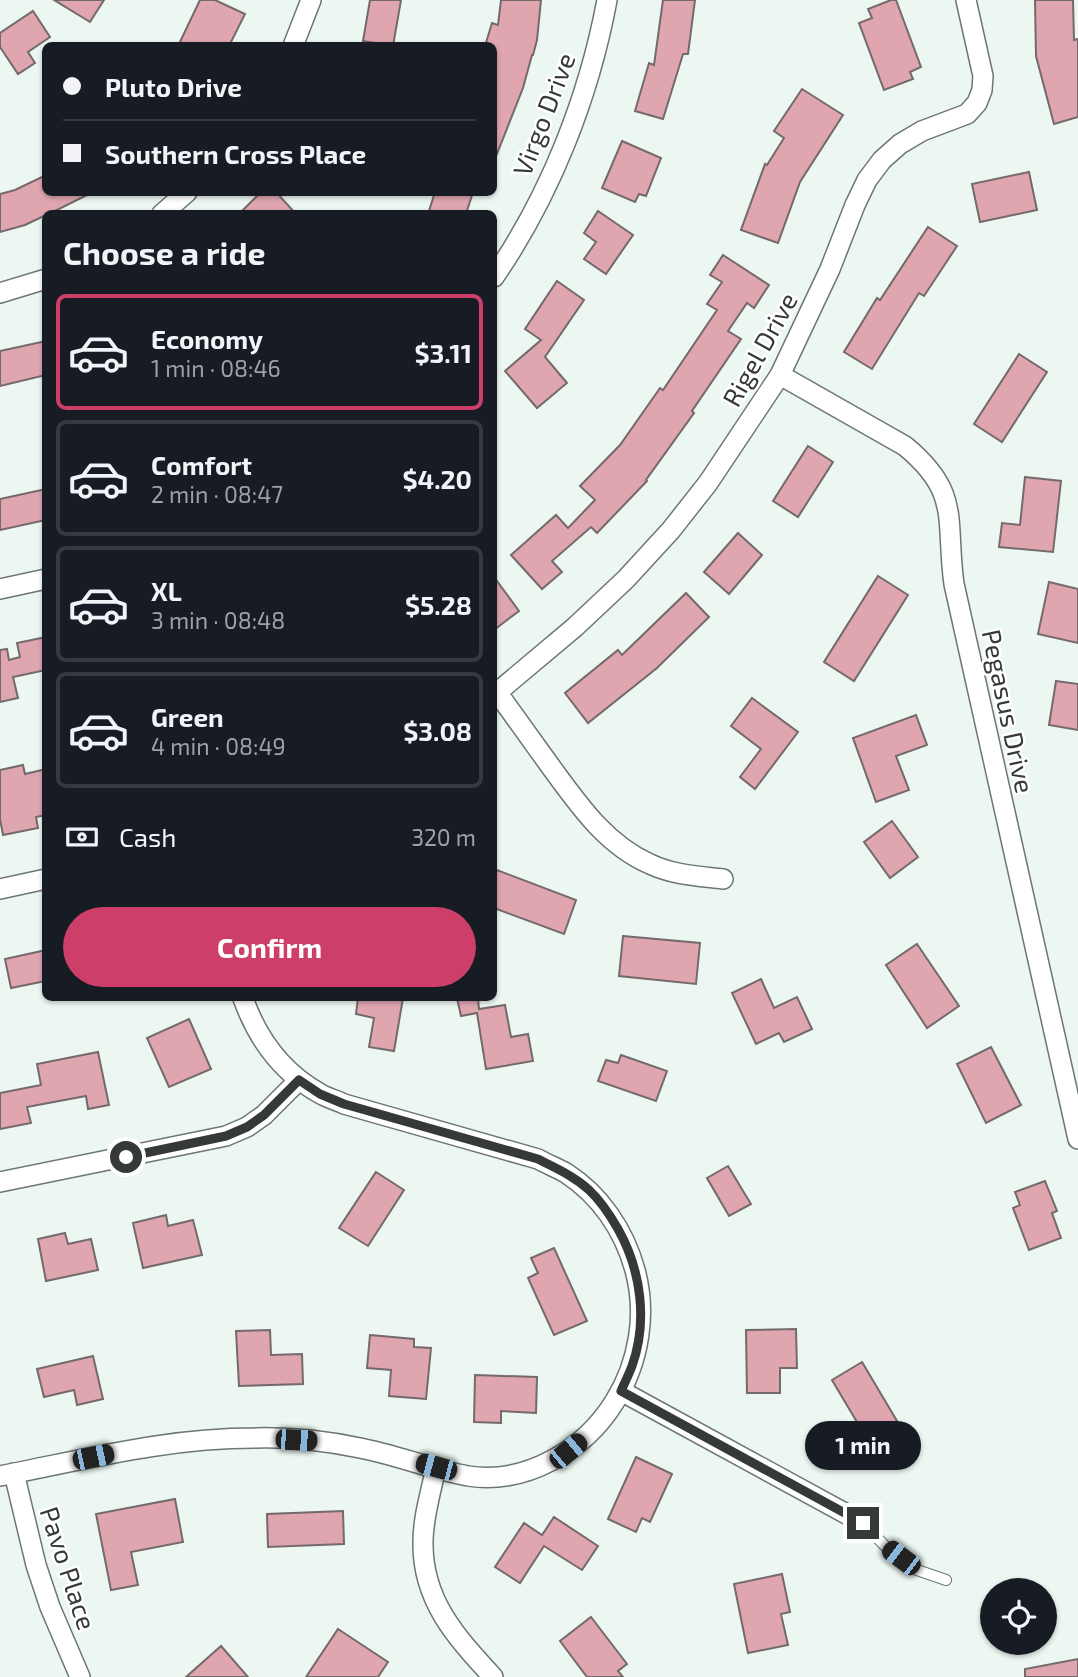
<!DOCTYPE html>
<meta charset="utf-8">
<style>
body{margin:0;font-family:"Exo 2",sans-serif;background:#242831;color:#f1f3f6;height:100vh;display:flex;flex-direction:column;font-size:26px;white-space:nowrap}
*{box-sizing:border-box;margin:0}
p{font-size:23px;color:#9ea1a6}
.icon{flex:none;width:38px;height:38px;fill:none;stroke:currentColor;stroke-width:2;stroke-linecap:round;stroke-linejoin:round}
.map{position:relative;flex:1;overflow:hidden}
.panel{position:absolute;left:42px;top:210px;width:455px;height:791px;display:flex;flex-direction:column;background:#171b24;border-radius:10px;box-shadow:0 2px 5px #0004}
.panel>*{flex:none}
.banner{position:absolute;left:42px;top:42px;width:455px;height:154px;border-radius:10px;box-shadow:0 2px 5px #0004;display:grid;align-content:center;height:154px;padding:0 21px;background:#171b24}
.buttons{position:absolute;left:980px;top:1578px;display:grid;gap:14px}
.buttons a{display:grid;place-items:center;width:77px;height:77px;border-radius:50%;background:#171b24;box-shadow:0 2px 5px #0004;font-size:35px}
.end{position:absolute;width:32px;height:32px;margin:-16px;border:9px solid #353937;background:#fff;box-shadow:0 0 0 4px #fff}
.from{border-radius:50%}
.bubble{position:absolute;height:49px;border-radius:24px;background:#171b24;box-shadow:0 2px 5px #0004;font-size:23px;font-weight:700;line-height:49px;text-align:center}
.car{position:absolute;width:21px;height:42px;margin:-21px -10px;border-radius:9px;box-shadow:0 0 5px 2px #0007;background:linear-gradient(#222 24%,#8ab4d8 0 40%,#222 0 76%,#8ab4d8 0 86%,#222 0)}
.banner b{display:flex;align-items:center;gap:24px;height:66px;font-size:26px}
.banner b+b{border-top:2px solid #363941}
.banner i{width:18px;height:18px;background:#f1f3f6}
ul{padding:0;list-style:none}
li{display:flex;align-items:center;gap:21px;height:116px;margin:0 14px 10px;padding:0 7px;border:4px solid #363941;border-radius:10px}
li div{flex:1}
li b{display:block;font-size:26px}
li em{font-style:normal;font-weight:700}
li.active{border-color:#cd3f69}
li>.icon{width:63px;height:63px;stroke-width:1.5}
h2{padding:0 21px;font-size:32px;line-height:84px}
.pay{display:flex;align-items:center;gap:18px;height:77px;padding:0 21px;font-size:26px}
.pay p{margin-inline-start:auto}
.button{display:flex;gap:14px;margin-top:auto;padding:14px 21px}
.button a{flex:1;height:80px;border-radius:42px;background:#cd3f69;color:#fff;font-size:28px;font-weight:700;line-height:80px;text-align:center}
.map>svg:first-child{display:block}
.building{fill:#dfa6b0;stroke:#74696b;stroke-width:2}
.lines{fill:none;stroke-linecap:round;stroke-linejoin:round}
.service-casing{stroke:#6d7672;stroke-width:12}
.minor-casing{stroke:#6d7672;stroke-width:22}
.service{stroke:#fff;stroke-width:10}
.minor{stroke:#fff;stroke-width:19}
.route{stroke:#353937;stroke-width:9}
.labels{text-anchor:middle;dominant-baseline:central;stroke-width:5;stroke-linejoin:round;paint-order:stroke}
.street-label{font-size:26px;fill:#353937;stroke:#fff}
</style>
<div class="map">
<svg width="1078" height="1677" viewBox="0 0 1078 1677">
<rect width="100%" height="100%" fill="#ecf7f1"/>
<g class="building">
<path d="M 54,0 L 104,0 L 90,22 Z"/>
<path d="M 200,0 L 215,0 L 245,14 L 229,46 L 178,46 Z"/>
<path d="M 370,0 L 401,0 L 393,46 L 363,41 Z"/>
<path d="M 501,0 L 541,0 L 537,40 L 533,55 L 532,55 L 523,88 L 495,159 L 494,46 L 485,46 L 492,23 L 498,25 Z"/>
<path d="M 663,0 L 695,0 L 688,54 L 683,54 L 663,119 L 635,111 L 649,63 L 654,65 Z"/>
<path d="M 891,0 L 896,0 L 921,67 L 910,72 L 913,79 L 884,90 L 859,23 L 872,18 L 868,9 Z"/>
<path d="M 1035,0 L 1073,0 L 1074,40 L 1078,39 L 1078,117 L 1054,124 L 1036,56 Z"/>
<path d="M 33,11 L 50,37 L 28,52 L 35,63 L 18,74 L 0,47 L 0,33 Z"/>
<path d="M 802,89 L 843,115 L 800,182 L 778,243 L 741,230 L 765,164 L 767,165 L 784,138 L 774,131 Z"/>
<path d="M 622,141 L 661,158 L 646,196 L 639,194 L 635,202 L 602,188 Z"/>
<path d="M 1029,172 L 1037,210 L 980,222 L 972,184 Z"/>
<path d="M 46,175 L 46,192 L 93,192 L 49,214 L 46,214 L 46,215 L 25,225 L 0,232 L 0,194 L 15,190 Z"/>
<path d="M 261,192 L 276,192 L 296,214 L 239,214 Z"/>
<path d="M 435,192 L 473,192 L 466,214 L 428,214 Z"/>
<path d="M 598,211 L 633,235 L 606,274 L 584,259 L 596,242 L 584,233 Z"/>
<path d="M 928,227 L 957,246 L 924,296 L 919,293 L 872,369 L 844,352 L 877,298 L 880,300 Z"/>
<path d="M 723,255 L 769,285 L 754,308 L 747,303 L 728,331 L 741,339 L 692,411 L 694,413 L 646,480 L 647,481 L 597,533 L 591,527 L 552,561 L 562,572 L 542,589 L 511,555 L 556,515 L 568,528 L 595,500 L 580,486 L 620,445 L 660,388 L 663,390 L 717,310 L 707,304 L 722,282 L 710,275 Z"/>
<path d="M 557,281 L 584,300 L 545,357 L 567,383 L 537,408 L 505,371 L 541,340 L 525,329 Z"/>
<path d="M 46,341 L 46,375 L 0,386 L 0,351 Z"/>
<path d="M 1019,354 L 1047,372 L 1002,442 L 974,424 Z"/>
<path d="M 808,446 L 833,462 L 798,517 L 773,501 Z"/>
<path d="M 1025,477 L 1061,481 L 1053,552 L 999,547 L 1002,523 L 1020,525 Z"/>
<path d="M 46,489 L 46,520 L 0,530 L 0,499 Z"/>
<path d="M 738,533 L 762,555 L 729,594 L 704,572 Z"/>
<path d="M 878,576 L 908,595 L 854,681 L 824,662 Z"/>
<path d="M 494,577 L 519,611 L 494,630 Z"/>
<path d="M 1049,582 L 1078,589 L 1078,643 L 1038,634 Z"/>
<path d="M 686,593 L 709,617 L 657,668 L 588,723 L 565,693 L 618,650 L 622,655 Z"/>
<path d="M 46,637 L 46,670 L 13,677 L 18,698 L 0,702 L 0,650 L 7,649 L 9,660 L 20,657 L 17,643 Z"/>
<path d="M 1056,681 L 1078,684 L 1078,730 L 1049,725 Z"/>
<path d="M 752,698 L 798,732 L 755,789 L 740,777 L 761,749 L 731,726 Z"/>
<path d="M 916,715 L 927,745 L 896,756 L 909,790 L 876,802 L 853,738 Z"/>
<path d="M 23,765 L 25,774 L 46,769 L 46,815 L 36,817 L 38,828 L 3,835 L 0,819 L 0,770 Z"/>
<path d="M 892,821 L 918,857 L 890,878 L 864,842 Z"/>
<path d="M 494,869 L 576,900 L 564,934 L 494,908 Z"/>
<path d="M 623,936 L 700,943 L 696,984 L 619,976 Z"/>
<path d="M 917,944 L 959,1006 L 927,1028 L 886,965 Z"/>
<path d="M 46,950 L 46,981 L 11,988 L 5,959 Z"/>
<path d="M 761,979 L 774,1008 L 797,997 L 812,1029 L 784,1042 L 779,1033 L 756,1044 L 732,993 Z"/>
<path d="M 358,998 L 403,998 L 394,1051 L 369,1047 L 374,1018 L 356,1014 Z"/>
<path d="M 457,998 L 478,998 L 479,1009 L 505,1005 L 511,1037 L 528,1034 L 533,1061 L 486,1069 L 477,1013 L 461,1016 Z"/>
<path d="M 189,1019 L 211,1069 L 169,1087 L 147,1038 Z"/>
<path d="M 991,1047 L 1021,1105 L 986,1123 L 957,1064 Z"/>
<path d="M 98,1052 L 109,1105 L 88,1109 L 86,1096 L 27,1107 L 31,1123 L 0,1129 L 0,1093 L 41,1085 L 37,1064 Z"/>
<path d="M 621,1055 L 667,1071 L 656,1101 L 598,1081 L 606,1060 L 618,1063 Z"/>
<path d="M 728,1166 L 751,1204 L 729,1216 L 707,1178 Z"/>
<path d="M 376,1172 L 404,1190 L 368,1246 L 339,1228 Z"/>
<path d="M 1045,1181 L 1057,1211 L 1052,1213 L 1061,1238 L 1029,1250 L 1013,1208 L 1020,1205 L 1015,1192 Z"/>
<path d="M 166,1215 L 168,1226 L 193,1220 L 202,1255 L 143,1268 L 133,1223 Z"/>
<path d="M 65,1233 L 68,1244 L 91,1239 L 98,1270 L 46,1281 L 38,1239 Z"/>
<path d="M 554,1248 L 587,1321 L 554,1335 L 528,1278 L 538,1273 L 531,1258 Z"/>
<path d="M 796,1329 L 797,1368 L 780,1368 L 780,1393 L 747,1393 L 746,1330 Z"/>
<path d="M 270,1330 L 271,1355 L 302,1354 L 303,1384 L 239,1386 L 236,1331 Z"/>
<path d="M 370,1335 L 414,1339 L 414,1347 L 431,1348 L 426,1399 L 389,1396 L 391,1370 L 367,1368 Z"/>
<path d="M 93,1356 L 103,1399 L 77,1405 L 74,1390 L 44,1397 L 37,1369 Z"/>
<path d="M 862,1362 L 897,1421 L 867,1439 L 832,1380 Z"/>
<path d="M 475,1375 L 537,1377 L 536,1413 L 501,1411 L 501,1423 L 474,1422 Z"/>
<path d="M 636,1457 L 672,1474 L 650,1522 L 642,1518 L 636,1532 L 608,1519 Z"/>
<path d="M 175,1499 L 183,1542 L 131,1552 L 138,1585 L 111,1590 L 96,1514 Z"/>
<path d="M 343,1511 L 344,1544 L 268,1547 L 267,1514 Z"/>
<path d="M 554,1517 L 598,1546 L 582,1570 L 544,1546 L 520,1583 L 495,1567 L 524,1523 L 542,1535 Z"/>
<path d="M 782,1574 L 790,1612 L 781,1614 L 788,1645 L 748,1653 L 734,1584 Z"/>
<path d="M 591,1617 L 627,1664 L 618,1671 L 623,1677 L 587,1677 L 560,1641 Z"/>
<path d="M 338,1629 L 388,1662 L 378,1677 L 306,1677 Z"/>
<path d="M 221,1646 L 248,1677 L 186,1677 Z"/>
<path d="M 1078,1659 L 1078,1677 L 1025,1677 L 1025,1669 Z"/>
</g>
<g class="lines">
<g class="service-casing">
<path id="service" d="M 863,1523 L 886,1547 L 917,1570 L 946,1580"/>
</g>
<g class="minor-casing">
<g id="minor">
<path d="M 293,46 L 311,0"/>
<path d="M 162,214 L 187,192"/>
<path d="M 494,277 C 550,196 589,97 607,0"/>
<path d="M 0,293 L 46,279"/>
<path d="M 780,375 L 905,446 C 962,493 945,520 954,584 L 1078,1139"/>
<path d="M 0,589 L 46,579"/>
<path d="M 497,692 C 515,717 533,742 551,767 C 578,804 606,845 650,864 C 673,875 698,876 723,879"/>
<path d="M 494,695 L 575,627 L 626,579 L 671,530 L 708,483 L 780,375 L 830,269 L 855,205 L 867,180 L 882,160 L 900,144 L 922,131 L 967,114 L 977,103 L 982,90 L 983,76 L 966,0"/>
<path d="M 0,889 L 46,879"/>
<path d="M 0,1182 L 226,1136 L 247,1127 L 264,1115 L 299,1080"/>
<path d="M 621,1391 L 863,1523"/>
<path d="M 436,1467 C 431,1492 423,1517 423,1542 C 422,1600 456,1637 493,1677"/>
<path d="M 14,1473 L 36,1565 L 50,1607 L 80,1677"/>
<path d="M 0,1476 C 87,1459 166,1438 255,1438 C 290,1437 326,1441 360,1448 C 396,1455 431,1469 468,1476 C 526,1485 585,1450 615,1401 C 639,1362 647,1314 635,1270 C 624,1230 600,1195 566,1173 C 557,1168 547,1164 538,1159 L 344,1104 C 336,1100 327,1098 319,1093 C 282,1072 257,1038 243,998"/>
</g>
</g>
<use href="#service" class="service"/>
<use href="#minor" class="minor"/>
</g>
<g class="lines">
<path class="route" d="M 126,1157 L 226,1136 L 247,1127 L 264,1115 L 299,1080 L 320,1094 L 344,1104 L 538,1159 C 555,1168 574,1176 589,1190 C 601,1201 610,1215 618,1229 C 641,1270 648,1321 632,1366 C 629,1374 625,1382 621,1391 L 863,1523"/>
</g>
<g class="labels">
<g class="street-label">
<text transform="translate(543 114) rotate(-69)">Virgo Drive</text>
<text transform="translate(759 349) rotate(-61)">Rigel Drive</text>
<text transform="translate(1009 711) rotate(78)">Pegasus Drive</text>
<text transform="translate(69 1568) rotate(72)">Pavo Place</text>
</g>
</g>
</svg>
<div class="buttons">
<a><svg class="icon" aria-label="locate" viewBox="0 0 24 24"><circle cx="12" cy="12" r="6"/><path d="M12 2v4M12 18v4M2 12h4M18 12h4"/></svg></a>
</div>
<i class="end from" style="left:126px;top:1157px"></i>
<i class="end" style="left:863px;top:1523px"></i>
<div class="bubble" style="left:805px;top:1421px;width:116px">1 min</div>
<i class="car" style="left:296px;top:1440px;rotate:93deg"></i>
<i class="car" style="left:568px;top:1451px;rotate:50deg"></i>
<i class="car" style="left:93px;top:1457px;rotate:78deg"></i>
<i class="car" style="left:436px;top:1467px;rotate:285deg"></i>
<i class="car" style="left:901px;top:1558px;rotate:307deg"></i>
<div class="banner">
<b><i class="from"></i>Pluto Drive</b>
<b><i></i>Southern Cross Place</b>
</div>
<section class="panel">
<h2>Choose a ride</h2>
<ul>
<li class="active"><svg class="icon" aria-label="car" viewBox="0 0 24 24"><path d="M5 17H2v-5l4-1 3-4h7l3 4 3 1v5h-3M9 17h6M6 11h13"/><circle cx="7" cy="17" r="2"/><circle cx="17" cy="17" r="2"/></svg><div><b>Economy</b><p>1 min · 08:46</p></div><em>$3.11</em></li>
<li><svg class="icon" aria-label="car" viewBox="0 0 24 24"><path d="M5 17H2v-5l4-1 3-4h7l3 4 3 1v5h-3M9 17h6M6 11h13"/><circle cx="7" cy="17" r="2"/><circle cx="17" cy="17" r="2"/></svg><div><b>Comfort</b><p>2 min · 08:47</p></div><em>$4.20</em></li>
<li><svg class="icon" aria-label="car" viewBox="0 0 24 24"><path d="M5 17H2v-5l4-1 3-4h7l3 4 3 1v5h-3M9 17h6M6 11h13"/><circle cx="7" cy="17" r="2"/><circle cx="17" cy="17" r="2"/></svg><div><b>XL</b><p>3 min · 08:48</p></div><em>$5.28</em></li>
<li><svg class="icon" aria-label="car" viewBox="0 0 24 24"><path d="M5 17H2v-5l4-1 3-4h7l3 4 3 1v5h-3M9 17h6M6 11h13"/><circle cx="7" cy="17" r="2"/><circle cx="17" cy="17" r="2"/></svg><div><b>Green</b><p>4 min · 08:49</p></div><em>$3.08</em></li>
</ul>
<div class="pay"><svg class="icon" aria-label="cash" viewBox="0 0 24 24"><path d="M3 7h18v10H3z"/><circle cx="12" cy="12" r="2"/></svg>Cash<p>320 m</p></div>
<div class="button"><a>Confirm</a></div>
</section>
</div>
